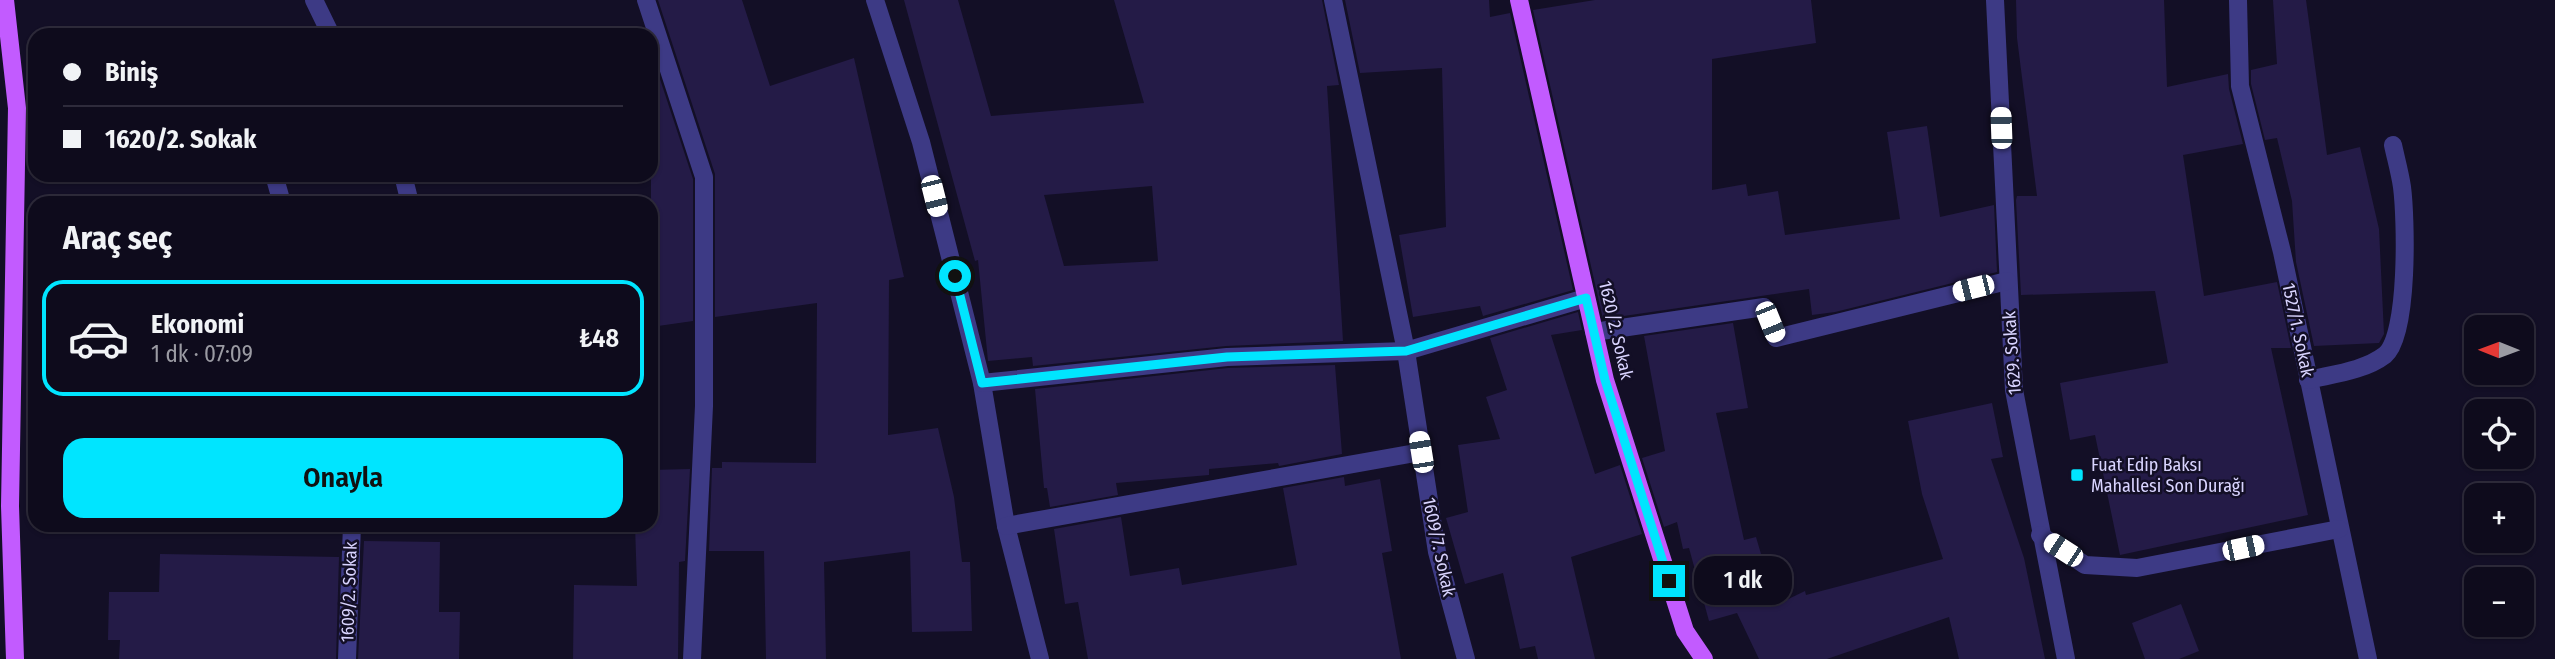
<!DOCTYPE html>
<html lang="tr">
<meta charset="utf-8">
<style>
body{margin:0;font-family:"Fira Sans Condensed",sans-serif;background:#1c1929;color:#f1f3f6;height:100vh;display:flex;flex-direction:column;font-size:26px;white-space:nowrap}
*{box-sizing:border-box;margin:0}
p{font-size:23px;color:#9b9ba3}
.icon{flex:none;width:38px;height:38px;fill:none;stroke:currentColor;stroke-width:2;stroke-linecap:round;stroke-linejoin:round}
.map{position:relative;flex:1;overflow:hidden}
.panel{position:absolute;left:28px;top:196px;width:630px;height:336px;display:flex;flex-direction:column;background:#0e0b1c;border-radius:21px;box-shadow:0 2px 5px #0004,0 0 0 2px #2e2b3b}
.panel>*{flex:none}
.banner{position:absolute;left:28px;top:28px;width:630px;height:154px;border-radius:21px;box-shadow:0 2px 5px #0004,0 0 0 2px #2e2b3b;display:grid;align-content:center;height:154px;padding:0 35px;background:#0e0b1c}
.needle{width:46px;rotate:271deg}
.tools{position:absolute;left:2464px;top:315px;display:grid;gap:14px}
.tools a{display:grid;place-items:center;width:70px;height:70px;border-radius:14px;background:#0e0b1c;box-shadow:0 2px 5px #0004,0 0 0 2px #2e2b3b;font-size:35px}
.end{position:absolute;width:32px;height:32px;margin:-16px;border:9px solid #00e5ff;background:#111;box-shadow:0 0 0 4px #111}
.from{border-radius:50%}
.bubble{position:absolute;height:49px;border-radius:21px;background:#0e0b1c;box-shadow:0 2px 5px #0004,0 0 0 2px #2e2b3b;font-size:23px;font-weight:600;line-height:49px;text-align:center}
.car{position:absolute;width:21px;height:42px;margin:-21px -10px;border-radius:9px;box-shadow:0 0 5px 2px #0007;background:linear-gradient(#fff 24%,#345 0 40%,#fff 0 76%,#345 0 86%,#fff 0)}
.banner b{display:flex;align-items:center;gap:24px;height:66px;font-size:26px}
.banner b+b{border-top:2px solid #2e2b3b}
.banner i{width:18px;height:18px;background:#f1f3f6}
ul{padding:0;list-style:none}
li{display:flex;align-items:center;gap:21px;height:116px;margin:0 14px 10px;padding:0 21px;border:4px solid transparent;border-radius:21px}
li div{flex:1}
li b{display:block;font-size:26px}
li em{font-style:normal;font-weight:600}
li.current{border-color:#00e5ff}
li>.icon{width:63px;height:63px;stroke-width:1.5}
h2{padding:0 35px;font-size:32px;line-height:84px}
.button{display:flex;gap:14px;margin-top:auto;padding:14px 35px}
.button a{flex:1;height:80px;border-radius:21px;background:#00e5ff;color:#111;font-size:28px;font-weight:600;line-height:80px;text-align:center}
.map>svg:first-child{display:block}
.building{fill:#241b47;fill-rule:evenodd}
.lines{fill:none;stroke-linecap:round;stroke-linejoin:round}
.minor{stroke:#3d3a85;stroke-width:18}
.major{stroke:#c25bff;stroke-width:18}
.route{stroke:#00e5ff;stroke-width:9}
.poi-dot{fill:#00e5ff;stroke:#130f26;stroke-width:2.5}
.labels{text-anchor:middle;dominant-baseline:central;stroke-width:5;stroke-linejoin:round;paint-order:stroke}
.street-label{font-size:18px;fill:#d9d4ff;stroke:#130f26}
.poi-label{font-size:18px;fill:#d9d4ff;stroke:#130f26;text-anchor:start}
</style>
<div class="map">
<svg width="2555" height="659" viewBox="0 0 2555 659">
<rect width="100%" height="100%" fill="#130f26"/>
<g class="building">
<path d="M 658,0 L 742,0 L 770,86 L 854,58 L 904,277 L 889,280 L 888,435 L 938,428 L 954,497 L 962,562 L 970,562 L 972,631 L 912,632 L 910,551 L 824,562 L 826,659 L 766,659 L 764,551 L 709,551 L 712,468 L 722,468 L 722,462 L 816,463 L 817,303 L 715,317 L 715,174 Z"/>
<path d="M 904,0 L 958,0 L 991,116 L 1144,103 L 1114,0 L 1322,0 L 1339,85 L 1327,86 L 1343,341 L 1226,346 L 1033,366 L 1032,357 L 988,361 L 978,260 L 975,261 ZM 1152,186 L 1158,261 L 1064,266 L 1044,195 Z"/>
<path d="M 1345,0 L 1489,0 L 1490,17 L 1510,13 L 1573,290 L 1483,316 L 1480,306 L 1413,317 L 1399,235 L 1446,227 L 1442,68 L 1360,73 Z"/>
<path d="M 1595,0 L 1811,0 L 1816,43 L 1712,59 L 1712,190 L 1746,184 L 1748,196 L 1778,191 L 1785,235 L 1900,219 L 1887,132 L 1927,126 L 1940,217 L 1994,205 L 1997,272 L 1835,312 L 1812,315 L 1809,289 L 1603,319 L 1533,10 Z"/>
<path d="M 2016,0 L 2164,0 L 2167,87 L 2228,74 L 2229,89 L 2243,144 L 2183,155 L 2204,296 L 2277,282 L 2291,348 L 2271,348 L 2308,515 L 2120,555 L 2095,435 L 2070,440 L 2060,383 L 2168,363 L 2155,291 L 2021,295 L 2016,200 L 2017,196 L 2037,196 L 2017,38 Z"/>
<path d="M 2273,0 L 2306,0 L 2327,155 L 2360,147 L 2379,229 L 2384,334 L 2379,343 L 2314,346 L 2296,262 L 2292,201 L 2277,138 L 2265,140 L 2251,84 L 2251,70 L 2277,64 Z"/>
<path d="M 651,52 L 693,179 L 693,321 L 651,327 Z"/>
<path d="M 1578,312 L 1582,330 L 1551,335 L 1595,474 L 1620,465 L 1642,534 L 1571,557 L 1595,659 L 1538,659 L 1535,646 L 1520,649 L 1503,573 L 1465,584 L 1446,518 L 1468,512 L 1458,445 L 1500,439 L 1486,397 L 1507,390 L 1490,338 Z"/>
<path d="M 1733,323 L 1748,408 L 1716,413 L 1744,540 L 1756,537 L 1776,605 L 1805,591 L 1806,595 L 1943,559 L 1922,494 L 1908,421 L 1992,403 L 2003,457 L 1991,459 L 2024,558 L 2045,659 L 1959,659 L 1949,617 L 1827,659 L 1759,659 L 1737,613 L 1709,621 L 1689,548 L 1683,549 L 1677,522 L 1664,527 L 1642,458 L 1665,451 L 1644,336 Z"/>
<path d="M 1335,365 L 1342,454 L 1279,466 L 1278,463 L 1209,469 L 1209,475 L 1116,483 L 1118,495 L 1050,507 L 1047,488 L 1044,488 L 1035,389 L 1228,368 Z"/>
<path d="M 690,469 L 685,561 L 679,562 L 678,659 L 573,659 L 574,585 L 637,586 L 635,525 L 651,525 L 651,470 Z"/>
<path d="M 1344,477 L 1345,486 L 1380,479 L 1392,551 L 1382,553 L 1401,659 L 1088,659 L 1078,602 L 1065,604 L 1054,529 L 1121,517 L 1130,576 L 1179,568 L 1182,585 L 1297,565 L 1283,488 Z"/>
<path d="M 364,541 L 440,542 L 439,612 L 460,612 L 459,659 L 358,659 Z"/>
<path d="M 160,554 L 339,557 L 336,659 L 119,659 L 120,640 L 108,640 L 109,592 L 159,592 Z"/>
<path d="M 2181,604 L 2199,651 L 2179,659 L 2145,659 L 2132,623 Z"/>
</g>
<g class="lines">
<g class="minor">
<path d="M 314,0 L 331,35"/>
<path d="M 646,0 L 704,177 L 704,406 L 692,659"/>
<path d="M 875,0 L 921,142 L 982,383 L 1006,526 L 1040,659"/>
<path d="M 1333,0 L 1406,351 L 1437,552 L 1466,659"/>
<path d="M 1995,0 L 2014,390 L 2066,659"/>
<path d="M 2238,0 L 2240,86 L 2282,252 L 2368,659"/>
<path d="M 274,175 L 282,203"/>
<path d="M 403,175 L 410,203"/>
<path d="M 1594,332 L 1764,307 L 1776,338 L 2007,281"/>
<path d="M 2308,380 C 2333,374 2364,371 2385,355 C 2409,335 2406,218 2402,187 C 2400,173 2396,159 2393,145"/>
<path d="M 982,383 L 1227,357 L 1406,351 L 1586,298"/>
<path d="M 1006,526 L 1421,452"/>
<path d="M 2040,535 L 2085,565 L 2137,568 L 2339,529"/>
<path d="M 347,659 L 352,525"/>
</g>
<g class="major">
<path d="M 5,0 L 17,108 L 10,506 L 15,659"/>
<path d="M 1519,0 L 1605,380 L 1685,631 L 1704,659"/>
</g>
</g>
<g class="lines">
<path class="route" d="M 955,276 L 982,383 L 1227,357 L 1406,351 L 1586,298 L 1605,380 L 1669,581"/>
</g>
<rect class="poi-dot" x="2070" y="468" width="14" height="14" rx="3.5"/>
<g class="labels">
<g class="street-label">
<text transform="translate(1616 330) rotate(77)">1620/2. Sokak</text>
<text transform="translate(2298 330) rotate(78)">1527/1. Sokak</text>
<text transform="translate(2012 353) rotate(-94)">1629. Sokak</text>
<text transform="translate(1439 547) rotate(78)">1609/7. Sokak</text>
<text transform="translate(349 592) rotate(-88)">1609/2. Sokak</text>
</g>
<g class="poi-label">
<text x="2091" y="465">Fuat Edip Baksı<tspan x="2091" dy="21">Mahallesi Son Durağı</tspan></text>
</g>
</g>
</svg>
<div class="tools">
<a><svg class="needle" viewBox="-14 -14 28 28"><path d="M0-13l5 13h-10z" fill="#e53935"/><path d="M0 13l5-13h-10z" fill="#9b9ba3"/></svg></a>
<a><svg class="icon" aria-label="locate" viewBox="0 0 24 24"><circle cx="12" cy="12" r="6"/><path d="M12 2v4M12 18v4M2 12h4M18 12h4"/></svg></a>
<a>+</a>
<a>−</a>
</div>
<i class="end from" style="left:955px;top:276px"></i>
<i class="end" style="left:1669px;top:581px"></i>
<div class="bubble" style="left:1694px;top:556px;width:98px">1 dk</div>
<i class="car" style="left:2001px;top:128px;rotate:358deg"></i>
<i class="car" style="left:934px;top:196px;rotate:166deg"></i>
<i class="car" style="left:1973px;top:288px;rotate:256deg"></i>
<i class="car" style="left:1770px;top:322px;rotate:158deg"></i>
<i class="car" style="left:1421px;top:452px;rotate:351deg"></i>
<i class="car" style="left:2243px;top:548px;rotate:78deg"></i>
<i class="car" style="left:2063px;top:550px;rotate:303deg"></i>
<div class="banner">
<b><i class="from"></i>Biniş</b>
<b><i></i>1620/2. Sokak</b>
</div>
<section class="panel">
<h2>Araç seç</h2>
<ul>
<li class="current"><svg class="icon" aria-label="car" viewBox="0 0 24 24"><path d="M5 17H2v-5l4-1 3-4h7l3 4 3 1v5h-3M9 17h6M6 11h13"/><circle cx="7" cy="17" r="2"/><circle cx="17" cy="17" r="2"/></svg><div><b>Ekonomi</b><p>1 dk · 07:09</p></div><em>₺48</em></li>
</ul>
<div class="button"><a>Onayla</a></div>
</section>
</div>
